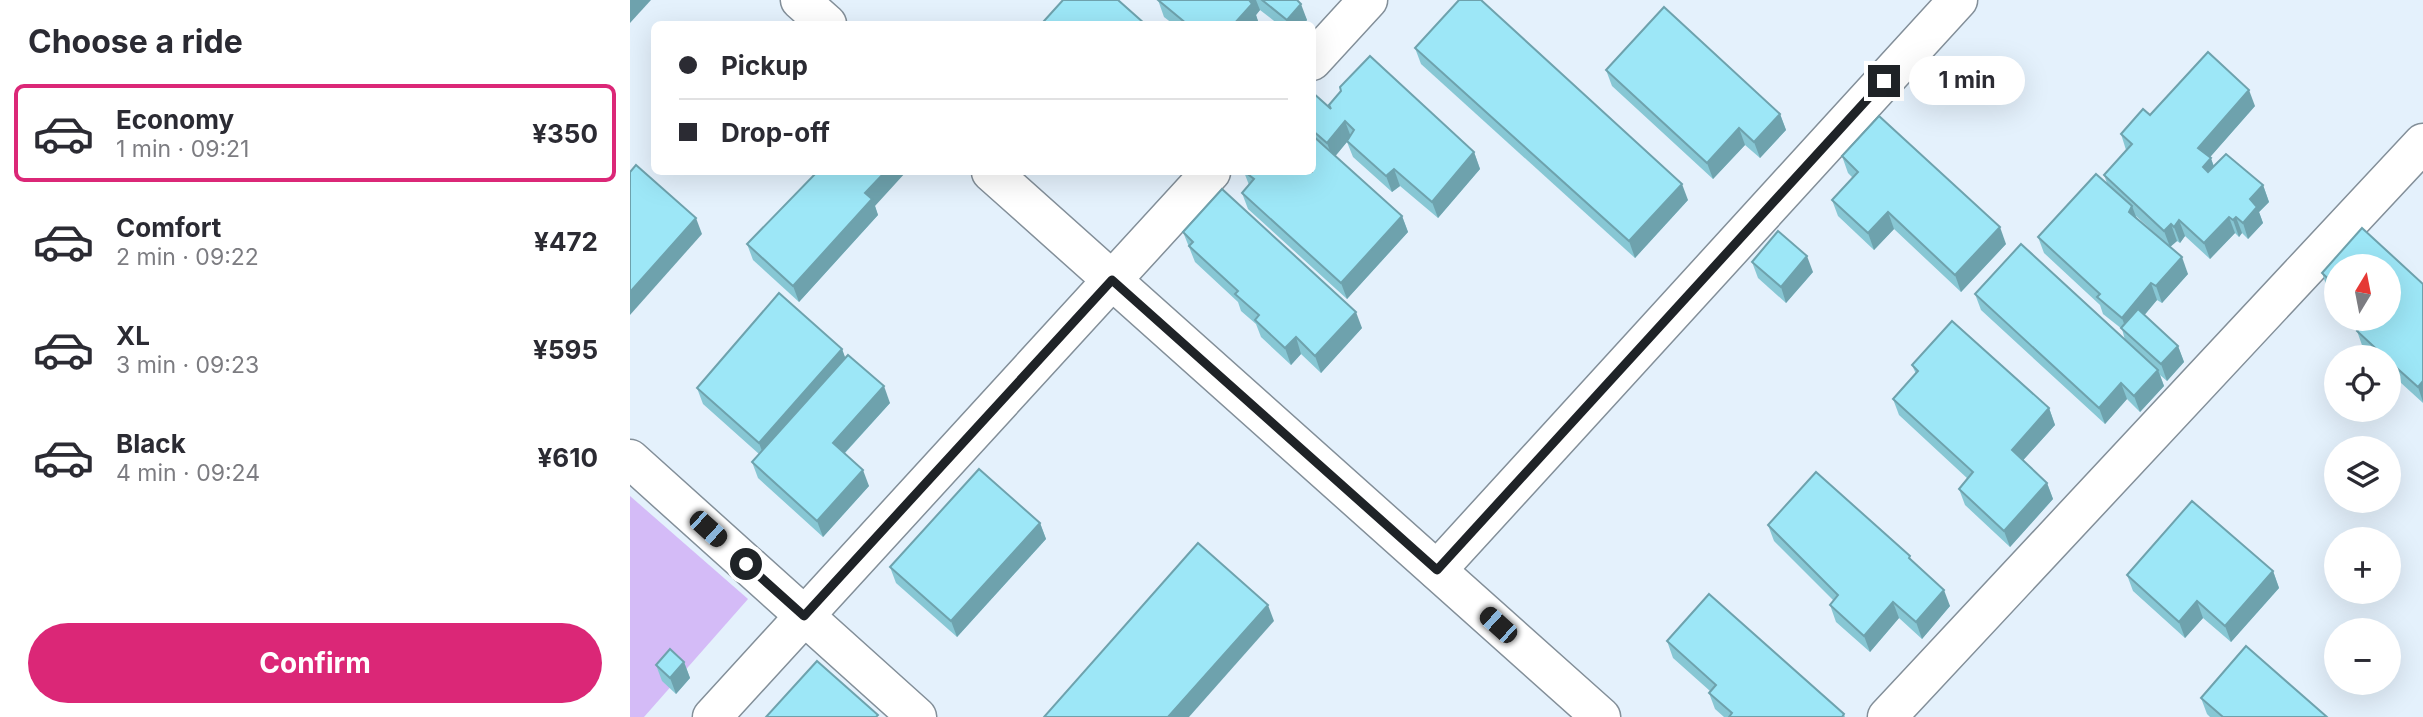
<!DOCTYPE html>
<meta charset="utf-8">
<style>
body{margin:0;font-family:Inter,sans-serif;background:#f2f2f3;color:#2b2b33;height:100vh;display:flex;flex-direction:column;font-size:26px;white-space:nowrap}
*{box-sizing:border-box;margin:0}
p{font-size:23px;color:#7c7c81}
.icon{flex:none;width:38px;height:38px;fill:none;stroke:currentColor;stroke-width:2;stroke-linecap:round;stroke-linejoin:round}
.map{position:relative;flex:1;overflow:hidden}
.details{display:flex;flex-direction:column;background:#fff;width:630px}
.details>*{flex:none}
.hud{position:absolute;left:21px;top:21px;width:665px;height:154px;border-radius:10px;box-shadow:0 7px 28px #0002;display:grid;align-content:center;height:154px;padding:0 28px;background:#fff}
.needle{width:46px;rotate:10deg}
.fabs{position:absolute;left:1694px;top:254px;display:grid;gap:14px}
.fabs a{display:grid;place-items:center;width:77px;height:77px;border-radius:50%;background:#fff;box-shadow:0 7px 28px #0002;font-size:35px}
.end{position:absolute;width:32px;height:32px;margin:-16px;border:9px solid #1f2327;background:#fff;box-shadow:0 0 0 4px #fff}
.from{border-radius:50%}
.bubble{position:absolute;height:49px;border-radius:24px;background:#fff;box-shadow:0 7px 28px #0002;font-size:23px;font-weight:700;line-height:49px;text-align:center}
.car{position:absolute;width:21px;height:42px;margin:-21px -10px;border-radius:9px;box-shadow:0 0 5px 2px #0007;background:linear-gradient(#222 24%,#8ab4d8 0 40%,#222 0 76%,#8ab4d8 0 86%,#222 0)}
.hud b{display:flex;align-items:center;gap:24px;height:66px;font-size:26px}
.hud b+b{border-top:2px solid #e1e1e2}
.hud i{width:18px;height:18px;background:#2b2b33}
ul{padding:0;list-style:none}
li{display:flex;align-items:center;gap:21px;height:98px;margin:0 14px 10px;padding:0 14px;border:4px solid transparent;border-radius:10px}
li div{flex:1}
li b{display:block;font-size:26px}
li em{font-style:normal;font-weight:700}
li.current{border-color:#db2777}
li>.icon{width:63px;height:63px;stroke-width:1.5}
h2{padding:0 28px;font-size:32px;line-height:84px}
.action{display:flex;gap:14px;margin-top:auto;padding:14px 28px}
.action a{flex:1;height:80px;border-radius:42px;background:#db2777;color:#fff;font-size:28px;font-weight:700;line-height:80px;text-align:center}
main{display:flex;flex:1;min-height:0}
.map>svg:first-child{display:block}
.green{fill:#d4bbf7}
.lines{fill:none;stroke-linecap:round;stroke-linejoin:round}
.street-casing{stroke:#838f99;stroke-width:41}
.street{stroke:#fff;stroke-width:38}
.wall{fill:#87c7d4}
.shaded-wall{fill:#6ea2ad}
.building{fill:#9de7f7;stroke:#6ea2ad;stroke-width:2}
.route{stroke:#1f2327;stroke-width:9}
</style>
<main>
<section class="details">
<h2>Choose a ride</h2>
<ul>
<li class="current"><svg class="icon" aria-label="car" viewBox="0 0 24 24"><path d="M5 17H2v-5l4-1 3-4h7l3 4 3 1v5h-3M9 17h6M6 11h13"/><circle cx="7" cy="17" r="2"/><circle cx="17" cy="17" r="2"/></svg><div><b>Economy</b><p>1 min · 09:21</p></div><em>¥350</em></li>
<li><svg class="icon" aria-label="car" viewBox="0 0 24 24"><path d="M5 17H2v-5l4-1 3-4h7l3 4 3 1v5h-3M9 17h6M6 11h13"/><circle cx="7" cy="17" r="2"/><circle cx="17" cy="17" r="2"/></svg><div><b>Comfort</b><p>2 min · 09:22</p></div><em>¥472</em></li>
<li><svg class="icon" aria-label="car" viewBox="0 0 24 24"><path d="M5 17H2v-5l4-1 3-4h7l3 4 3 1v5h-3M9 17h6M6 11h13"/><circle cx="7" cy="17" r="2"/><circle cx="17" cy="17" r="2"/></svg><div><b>XL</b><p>3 min · 09:23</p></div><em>¥595</em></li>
<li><svg class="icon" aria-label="car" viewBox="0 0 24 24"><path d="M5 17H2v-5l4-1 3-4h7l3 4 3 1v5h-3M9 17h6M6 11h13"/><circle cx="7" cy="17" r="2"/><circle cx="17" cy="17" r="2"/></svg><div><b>Black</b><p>4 min · 09:24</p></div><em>¥610</em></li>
</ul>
<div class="action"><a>Confirm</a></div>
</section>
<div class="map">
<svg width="1793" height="717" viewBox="0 0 1793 717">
<rect width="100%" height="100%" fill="#e4f1fc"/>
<path class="green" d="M 0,496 L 118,599 L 14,717 L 0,717 Z"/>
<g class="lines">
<g class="street-casing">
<g id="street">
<path d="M 170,0 L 197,24"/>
<path d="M 682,61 L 738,0"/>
<path d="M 361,172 L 971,717"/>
<path d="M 0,459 L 287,717"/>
<path d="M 807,570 L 1328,0"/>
<path d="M 82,717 L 581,172"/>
<path d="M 1257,717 L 1793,143"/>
</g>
</g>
<use href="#street" class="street"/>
</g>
<g class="wall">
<path d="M 528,0 L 667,0 L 677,20 L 674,24 L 648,24 L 630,10 L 626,15 L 628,21 L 625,24 L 543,24 L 534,17 Z"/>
<path d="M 785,48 L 1058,200 L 1005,258 L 791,64 Z"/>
<path d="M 976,70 L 1150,114 L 1156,130 L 1130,158 L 1115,145 L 1083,179 L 982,86 Z"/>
<path d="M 682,92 L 700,108 L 844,152 L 850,169 L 808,218 L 770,186 L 762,192 L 723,157 L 717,142 L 705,156 L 772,216 L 778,232 L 717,299 L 618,209 L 612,193 L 619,185 L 614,172 L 682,172 Z"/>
<path d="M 1625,106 L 1580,157 L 1584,166 L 1633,185 L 1639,202 L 1629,212 L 1633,223 L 1618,239 L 1612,233 L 1609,237 L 1605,233 L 1580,259 L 1555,236 L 1550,243 L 1547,241 L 1540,247 L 1506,216 L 1507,219 L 1558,274 L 1532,303 L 1527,300 L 1514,315 L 1548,346 L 1554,362 L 1537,381 L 1530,375 L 1534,386 L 1510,412 L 1497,399 L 1475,424 L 1351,310 L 1345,294 L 1495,340 L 1492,329 L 1473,314 L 1470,305 L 1414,253 L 1408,237 L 1477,183 L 1474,175 L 1496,150 L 1491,134 L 1520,115 Z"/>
<path d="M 1212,156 L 1376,244 L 1331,292 L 1264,229 L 1244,250 L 1208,216 L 1202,200 L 1223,178 L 1218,173 Z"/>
<path d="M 245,206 L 248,215 L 169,302 L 123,260 L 117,244 Z"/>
<path d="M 1732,228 L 1793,284 L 1793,403 L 1759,372 L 1759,357 L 1743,357 L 1733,348 L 1727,331 L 1735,323 L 1730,318 L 1759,318 L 1759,266 L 1706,266 L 1706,297 L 1698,290 L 1692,273 Z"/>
<path d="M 553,232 L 732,328 L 691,373 L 671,354 L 661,365 L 631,337 L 626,324 L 611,311 L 608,302 L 565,262 Z"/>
<path d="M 1122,262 L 1183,272 L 1156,303 L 1128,278 Z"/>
<path d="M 212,349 L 215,358 L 260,403 L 215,453 L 239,486 L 193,537 L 128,478 L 122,462 L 129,454 L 73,404 L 67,388 Z"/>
<path d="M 1282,365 L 1419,408 L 1425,425 L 1393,460 L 1417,483 L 1423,499 L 1380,547 L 1335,505 L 1329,489 L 1338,479 L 1269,415 L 1263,399 L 1286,374 Z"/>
<path d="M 410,523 L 416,539 L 327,637 L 266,583 L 260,567 Z"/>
<path d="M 1138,525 L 1282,561 L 1320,606 L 1292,639 L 1269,618 L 1240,652 L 1206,622 L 1200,605 L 1204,601 L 1144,541 Z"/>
<path d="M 1643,571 L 1649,588 L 1601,642 L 1573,618 L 1555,638 L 1503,591 L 1497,575 Z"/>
<path d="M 1037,641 L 1214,714 L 1215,717 L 1094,717 L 1085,709 L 1079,693 L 1080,691 L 1043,658 Z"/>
<path d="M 54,662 L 60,678 L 46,694 L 32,681 L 26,665 Z"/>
<path d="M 1571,698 L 1697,717 L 1580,717 L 1577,714 Z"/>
</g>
<g class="shaded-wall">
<path d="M 0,0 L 21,0 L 0,23 Z"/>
<path d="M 619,0 L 626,0 L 630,10 L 626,15 L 628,21 L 625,24 L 604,24 Z"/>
<path d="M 671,4 L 677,20 L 674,24 L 659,24 L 657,20 Z"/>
<path d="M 1619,90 L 1625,106 L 1574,164 L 1568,148 Z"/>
<path d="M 1150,114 L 1156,130 L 1130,158 L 1124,142 Z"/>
<path d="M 715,121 L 721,137 L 703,159 L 697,143 Z"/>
<path d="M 1109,128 L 1115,145 L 1083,179 L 1077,163 Z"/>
<path d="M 844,152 L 850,169 L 808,218 L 802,202 Z"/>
<path d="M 1581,158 L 1586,174 L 1579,183 L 1573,167 Z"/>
<path d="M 764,169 L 770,186 L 762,192 L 756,176 Z"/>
<path d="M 255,172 L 276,172 L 245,206 L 248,215 L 169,302 L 163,286 L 235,193 Z"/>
<path d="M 1052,184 L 1058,200 L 1005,258 L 999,241 Z"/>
<path d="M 1633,185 L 1639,202 L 1629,212 L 1633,223 L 1618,239 L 1613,223 L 1620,199 Z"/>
<path d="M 1502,206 L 1508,222 L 1499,212 Z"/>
<path d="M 1258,212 L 1264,229 L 1244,250 L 1238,233 Z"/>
<path d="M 772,216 L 778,232 L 717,299 L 711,283 Z"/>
<path d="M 1599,217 L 1605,233 L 1580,259 L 1574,243 Z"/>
<path d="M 1606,217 L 1612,233 L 1609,237 L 1603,220 Z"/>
<path d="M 66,218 L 72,234 L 0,315 L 0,292 Z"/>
<path d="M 1549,220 L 1555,236 L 1550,243 L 1544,227 Z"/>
<path d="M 1541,224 L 1547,241 L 1540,247 L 1534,231 Z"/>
<path d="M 1370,227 L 1376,244 L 1331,292 L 1325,275 Z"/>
<path d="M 1177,256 L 1183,272 L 1156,303 L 1151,287 Z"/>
<path d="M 1552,257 L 1558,274 L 1532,303 L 1526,286 Z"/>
<path d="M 1521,283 L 1527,300 L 1498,335 L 1492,318 Z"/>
<path d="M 726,312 L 732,328 L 691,373 L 685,356 Z"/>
<path d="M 666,337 L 671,354 L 661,365 L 655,348 Z"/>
<path d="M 1548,346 L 1554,362 L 1537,381 L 1531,364 Z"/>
<path d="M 212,349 L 218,365 L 135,459 L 129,443 Z"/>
<path d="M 1528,370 L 1534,386 L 1510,412 L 1504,396 Z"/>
<path d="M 1793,381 L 1793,402 L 1788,387 Z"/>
<path d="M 1491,383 L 1497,399 L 1475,424 L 1469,408 Z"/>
<path d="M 254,386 L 260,403 L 209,459 L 203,443 Z"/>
<path d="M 1419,408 L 1425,425 L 1388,466 L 1382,450 Z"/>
<path d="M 233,470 L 239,486 L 193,537 L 187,521 Z"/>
<path d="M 1417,483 L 1423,499 L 1380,547 L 1374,531 Z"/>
<path d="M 410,523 L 416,539 L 327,637 L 321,621 Z"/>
<path d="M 1643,571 L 1649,588 L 1601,642 L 1595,626 Z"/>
<path d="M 1314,590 L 1320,606 L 1292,639 L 1286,622 Z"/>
<path d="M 1567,601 L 1573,618 L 1555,638 L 1549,622 Z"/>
<path d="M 1263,602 L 1269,618 L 1240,652 L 1234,636 Z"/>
<path d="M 638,605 L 644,621 L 559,717 L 538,717 Z"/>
<path d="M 54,662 L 60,678 L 46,694 L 40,678 Z"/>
</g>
<g class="building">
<path d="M 433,0 L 488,0 L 515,24 L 417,24 L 414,21 Z"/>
<path d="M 528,0 L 619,0 L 622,4 L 604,24 L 557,24 Z"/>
<path d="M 632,0 L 667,0 L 671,4 L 657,20 Z"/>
<path d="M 829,0 L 851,0 L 1052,184 L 999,241 L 785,48 Z"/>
<path d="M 1034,7 L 1150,114 L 1124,142 L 1109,128 L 1077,163 L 976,70 Z"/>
<path d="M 1578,52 L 1619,90 L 1568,148 L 1581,158 L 1573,167 L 1578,172 L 1596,154 L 1633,185 L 1620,199 L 1627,207 L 1613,223 L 1606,217 L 1603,220 L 1599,217 L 1574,243 L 1549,220 L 1544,227 L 1541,224 L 1534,231 L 1474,175 L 1502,144 L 1491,134 L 1513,109 L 1520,115 Z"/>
<path d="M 740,56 L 844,152 L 802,202 L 764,169 L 756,176 L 717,141 L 724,130 L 715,121 L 697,143 L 682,130 L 682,92 L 701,109 L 699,105 L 711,91 L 710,87 Z"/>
<path d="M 1249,116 L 1370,227 L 1325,275 L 1258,212 L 1238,233 L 1202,200 L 1228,172 L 1212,156 Z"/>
<path d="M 682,135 L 772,216 L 711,283 L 612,193 L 624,179 L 615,172 L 682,172 Z"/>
<path d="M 6,165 L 66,218 L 0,292 L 0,172 Z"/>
<path d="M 187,172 L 255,172 L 235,193 L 242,199 L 163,286 L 117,244 Z"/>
<path d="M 1466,174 L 1502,206 L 1499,212 L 1552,257 L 1526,286 L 1521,283 L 1492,318 L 1467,297 L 1470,294 L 1408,237 Z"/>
<path d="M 592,189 L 726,312 L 685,356 L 666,337 L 655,348 L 625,320 L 629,315 L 605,294 L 608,291 L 559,246 L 563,242 L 553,232 Z"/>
<path d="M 1732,228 L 1793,284 L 1793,381 L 1788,387 L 1759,361 L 1759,357 L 1755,357 L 1727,331 L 1739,318 L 1759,318 L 1759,266 L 1706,266 L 1706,286 L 1692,273 Z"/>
<path d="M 1148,231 L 1177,256 L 1151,287 L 1122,262 Z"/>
<path d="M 1391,244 L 1528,370 L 1504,396 L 1491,383 L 1469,408 L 1345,294 Z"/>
<path d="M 149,293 L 212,349 L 129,443 L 67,388 Z"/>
<path d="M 1508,309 L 1548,346 L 1531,364 L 1491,328 Z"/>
<path d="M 1322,321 L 1419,408 L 1382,450 L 1417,483 L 1374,531 L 1329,489 L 1343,472 L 1263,399 L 1288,371 L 1282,365 Z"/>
<path d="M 218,355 L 254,386 L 203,443 L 233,470 L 187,521 L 122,462 Z"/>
<path d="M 349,469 L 410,523 L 321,621 L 260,567 Z"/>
<path d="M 1186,472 L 1280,556 L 1279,558 L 1314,590 L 1286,622 L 1263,602 L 1234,636 L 1200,605 L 1208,595 L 1138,525 Z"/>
<path d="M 1562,501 L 1643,571 L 1595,626 L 1567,601 L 1549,622 L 1497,575 Z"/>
<path d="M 568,543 L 638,605 L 538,717 L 414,717 Z"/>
<path d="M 1079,594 L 1214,714 L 1212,717 L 1099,717 L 1102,713 L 1079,693 L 1086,685 L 1037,641 Z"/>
<path d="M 1616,646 L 1697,717 L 1593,717 L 1571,698 Z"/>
<path d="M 40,649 L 54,662 L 40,678 L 26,665 Z"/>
<path d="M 187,661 L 248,715 L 246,717 L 136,717 Z"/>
</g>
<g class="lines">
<path class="route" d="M 116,564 L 174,616 L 482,280 L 807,570 L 1254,81"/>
</g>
</svg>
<div class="fabs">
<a><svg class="needle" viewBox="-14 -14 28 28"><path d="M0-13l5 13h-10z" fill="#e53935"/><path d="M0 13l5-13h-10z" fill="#7c7c81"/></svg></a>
<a><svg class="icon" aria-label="locate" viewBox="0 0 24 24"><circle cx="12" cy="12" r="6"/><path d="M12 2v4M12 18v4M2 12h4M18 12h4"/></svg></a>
<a><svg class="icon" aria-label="layers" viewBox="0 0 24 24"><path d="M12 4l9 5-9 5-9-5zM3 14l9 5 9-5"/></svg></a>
<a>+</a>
<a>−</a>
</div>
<i class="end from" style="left:116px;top:564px"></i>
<i class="end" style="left:1254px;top:81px"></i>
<div class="bubble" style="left:1279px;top:56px;width:116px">1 min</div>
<i class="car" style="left:78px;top:529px;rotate:132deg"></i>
<i class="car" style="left:868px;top:625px;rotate:312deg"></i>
<div class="hud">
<b><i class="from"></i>Pickup</b>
<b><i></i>Drop-off</b>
</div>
</div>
</main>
